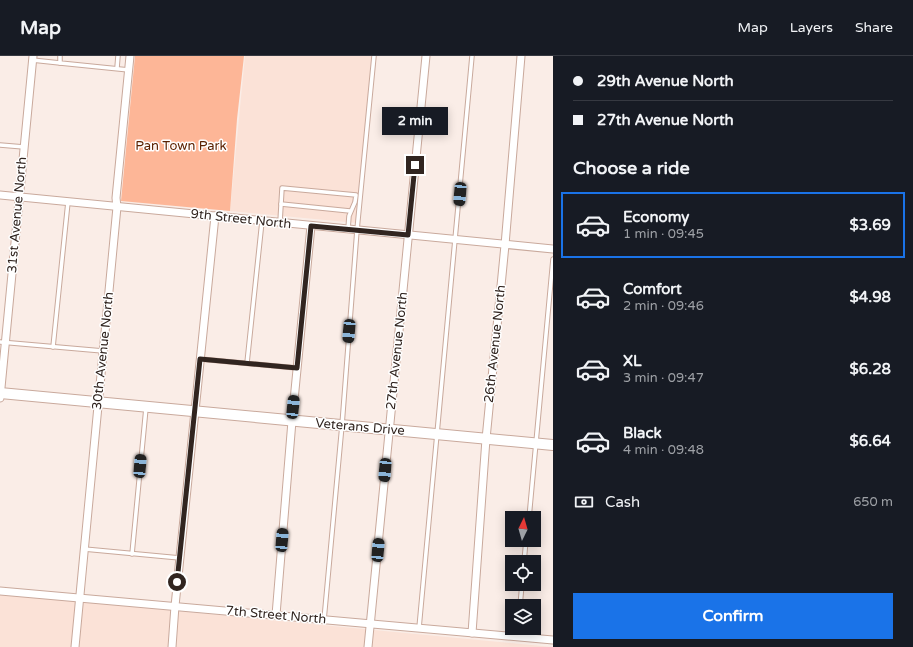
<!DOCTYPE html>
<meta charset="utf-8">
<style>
body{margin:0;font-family:"Varela Round",sans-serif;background:#242831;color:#f1f3f6;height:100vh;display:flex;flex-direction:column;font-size:15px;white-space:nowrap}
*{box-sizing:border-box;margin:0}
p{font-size:13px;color:#9ea1a6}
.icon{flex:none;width:22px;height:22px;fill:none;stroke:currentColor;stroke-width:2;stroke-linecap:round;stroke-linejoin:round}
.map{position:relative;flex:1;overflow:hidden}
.sheet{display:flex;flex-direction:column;background:#171b24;width:360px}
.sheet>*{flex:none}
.hud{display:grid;align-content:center;height:88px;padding:0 20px;background:#171b24}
.needle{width:26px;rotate:5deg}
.tools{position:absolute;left:505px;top:455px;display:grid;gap:8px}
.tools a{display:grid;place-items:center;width:36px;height:36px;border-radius:0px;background:#171b24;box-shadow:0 2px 10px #0003;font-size:20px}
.end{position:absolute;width:18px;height:18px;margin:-9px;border:5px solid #312520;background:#fff;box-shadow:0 0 0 2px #fff}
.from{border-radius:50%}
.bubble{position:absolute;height:28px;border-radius:0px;background:#171b24;box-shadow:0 2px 10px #0003;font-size:13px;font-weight:700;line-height:28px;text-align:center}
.car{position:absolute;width:12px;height:24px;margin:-12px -6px;border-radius:5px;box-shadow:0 0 3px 1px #0007;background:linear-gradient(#222 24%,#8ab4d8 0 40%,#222 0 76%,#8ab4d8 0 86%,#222 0)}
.hud b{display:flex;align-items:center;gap:14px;height:38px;font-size:15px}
.hud b+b{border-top:1px solid #363941}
.hud i{width:10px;height:10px;background:#f1f3f6}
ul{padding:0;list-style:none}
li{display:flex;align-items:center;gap:12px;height:66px;margin:0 8px 6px;padding:0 12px;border:2px solid transparent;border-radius:0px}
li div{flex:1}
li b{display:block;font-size:15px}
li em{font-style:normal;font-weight:700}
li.active{border-color:#1a73e8}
li>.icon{width:36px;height:36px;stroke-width:1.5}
h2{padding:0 20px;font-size:18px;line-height:48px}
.pay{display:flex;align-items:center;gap:10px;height:44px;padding:0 20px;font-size:15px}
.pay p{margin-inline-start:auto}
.primary-button{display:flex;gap:8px;margin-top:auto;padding:8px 20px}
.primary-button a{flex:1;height:46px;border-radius:0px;background:#1a73e8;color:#fff;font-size:16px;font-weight:700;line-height:46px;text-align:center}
header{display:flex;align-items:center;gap:24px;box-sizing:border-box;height:56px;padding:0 20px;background:#171b24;border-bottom:1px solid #363941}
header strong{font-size:19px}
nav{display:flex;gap:22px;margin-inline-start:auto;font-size:14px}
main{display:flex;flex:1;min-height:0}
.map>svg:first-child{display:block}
.built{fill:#fbe2d7}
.green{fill:#fdb697}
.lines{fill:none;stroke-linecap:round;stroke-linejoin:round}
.lane-casing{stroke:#c9a99c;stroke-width:5.5}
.street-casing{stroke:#c9a99c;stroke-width:9}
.secondary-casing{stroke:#c9a99c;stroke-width:12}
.lane{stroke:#fff;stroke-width:3.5}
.street{stroke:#fff;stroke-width:7}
.secondary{stroke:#fff;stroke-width:10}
.route{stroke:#312520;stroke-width:5}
.labels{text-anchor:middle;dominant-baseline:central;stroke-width:3;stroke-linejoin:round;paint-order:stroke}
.park-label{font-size:13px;fill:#5c2202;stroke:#fff}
.street-label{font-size:13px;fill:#312520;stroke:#fff}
</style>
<header>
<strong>Map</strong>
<nav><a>Map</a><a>Layers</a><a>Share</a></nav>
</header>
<main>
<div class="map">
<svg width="553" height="591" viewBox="0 0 553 591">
<rect width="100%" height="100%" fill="#faede7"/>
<g class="built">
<path d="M 245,0 L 374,0 L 357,167 L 230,155 Z"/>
<path d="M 0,538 L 552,591 L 553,591 L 0,591 Z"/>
</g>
<path class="green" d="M 135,0 L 244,0 L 237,63 L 230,155 L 121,145 Z"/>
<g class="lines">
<g class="lane-casing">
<g id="lane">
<path d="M 60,0 L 60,7 L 129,14"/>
<path d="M 32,4 L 60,7"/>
<path d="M 117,12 L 118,0"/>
<path d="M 0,89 L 24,91"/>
<path d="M 281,148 L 350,155"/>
<path d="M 280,166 L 282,132 L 356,139 L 355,146 L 349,160 L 348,173"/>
<path d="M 0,286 L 103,295"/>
<path d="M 53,291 L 68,146"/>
<path d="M 200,303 L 297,312"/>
<path d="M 247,307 L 262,165"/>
<path d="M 529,462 L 553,203"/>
<path d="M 84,493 L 180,502"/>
<path d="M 132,498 L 146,352"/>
<path d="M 524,506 L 526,484"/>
<path d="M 520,550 L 522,528"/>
<path d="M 324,564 L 342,369 L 357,174 L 374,0"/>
<path d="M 419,572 L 472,0"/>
<path d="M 517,581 L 518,572"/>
</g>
</g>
<g class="street-casing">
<g id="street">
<path d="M 0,139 L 553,193"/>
<path d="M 0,342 L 33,0"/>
<path d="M 0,535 L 553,584"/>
<path d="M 276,559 L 292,365 L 311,170"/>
<path d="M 472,577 L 486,383 L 505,189 L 521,0"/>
<path d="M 75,591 L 117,151 L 116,142 L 130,0"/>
<path d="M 172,591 L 175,550 L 215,160"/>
<path d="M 368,591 L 426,0"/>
</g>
</g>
<g class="secondary-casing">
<path id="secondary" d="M 0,337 L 553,389"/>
</g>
<use href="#lane" class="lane"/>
<use href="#street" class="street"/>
<use href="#secondary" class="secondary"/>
</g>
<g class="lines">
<path class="route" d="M 177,526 L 200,303 L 297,312 L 311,170 L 408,179 L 415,109"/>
</g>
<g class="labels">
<g class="park-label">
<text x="181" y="90">Pan Town Park</text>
</g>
<g class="street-label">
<text transform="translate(17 159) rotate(-85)">31st Avenue North</text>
<text transform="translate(241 163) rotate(6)">9th Street North</text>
<text transform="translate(495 288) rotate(-84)">26th Avenue North</text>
<text transform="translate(103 295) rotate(-84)">30th Avenue North</text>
<text transform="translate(397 295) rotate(-84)">27th Avenue North</text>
<text transform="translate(360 371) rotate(5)">Veterans Drive</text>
<text transform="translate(276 559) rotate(5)">7th Street North</text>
</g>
</g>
</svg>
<div class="tools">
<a><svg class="needle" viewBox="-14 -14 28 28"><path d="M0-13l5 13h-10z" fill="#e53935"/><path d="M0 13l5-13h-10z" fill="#9ea1a6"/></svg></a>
<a><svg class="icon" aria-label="locate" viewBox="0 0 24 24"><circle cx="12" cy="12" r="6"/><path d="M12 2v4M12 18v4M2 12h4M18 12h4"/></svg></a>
<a><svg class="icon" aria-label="layers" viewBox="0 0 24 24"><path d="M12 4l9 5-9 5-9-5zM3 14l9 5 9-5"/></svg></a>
</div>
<i class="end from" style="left:177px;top:526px"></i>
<i class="end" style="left:415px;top:109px"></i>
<div class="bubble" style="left:382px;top:51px;width:66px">2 min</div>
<i class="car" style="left:460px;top:138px;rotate:185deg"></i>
<i class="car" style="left:349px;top:275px;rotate:185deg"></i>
<i class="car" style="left:293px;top:351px;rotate:6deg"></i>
<i class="car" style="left:140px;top:410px;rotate:5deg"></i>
<i class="car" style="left:385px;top:414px;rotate:185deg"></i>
<i class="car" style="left:282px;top:484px;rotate:5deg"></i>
<i class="car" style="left:378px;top:494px;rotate:5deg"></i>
</div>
<section class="sheet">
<div class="hud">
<b><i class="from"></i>29th Avenue North</b>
<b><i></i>27th Avenue North</b>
</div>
<h2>Choose a ride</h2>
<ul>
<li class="active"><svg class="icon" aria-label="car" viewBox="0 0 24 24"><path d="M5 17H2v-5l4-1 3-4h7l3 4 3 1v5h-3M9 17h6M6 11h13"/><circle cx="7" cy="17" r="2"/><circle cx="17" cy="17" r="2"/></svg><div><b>Economy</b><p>1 min · 09:45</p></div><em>$3.69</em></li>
<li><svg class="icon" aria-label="car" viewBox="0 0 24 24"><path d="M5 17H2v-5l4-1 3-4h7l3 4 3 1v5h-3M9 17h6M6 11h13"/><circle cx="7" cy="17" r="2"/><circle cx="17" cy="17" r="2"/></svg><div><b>Comfort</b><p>2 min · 09:46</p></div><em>$4.98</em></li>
<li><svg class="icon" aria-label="car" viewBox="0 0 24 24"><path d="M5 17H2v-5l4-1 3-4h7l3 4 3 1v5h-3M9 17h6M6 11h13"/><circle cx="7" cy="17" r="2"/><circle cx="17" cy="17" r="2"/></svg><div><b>XL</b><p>3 min · 09:47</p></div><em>$6.28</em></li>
<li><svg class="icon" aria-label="car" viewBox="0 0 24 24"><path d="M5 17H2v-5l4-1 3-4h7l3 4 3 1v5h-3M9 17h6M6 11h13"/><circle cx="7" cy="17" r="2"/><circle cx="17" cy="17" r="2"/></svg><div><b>Black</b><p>4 min · 09:48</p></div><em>$6.64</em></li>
</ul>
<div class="pay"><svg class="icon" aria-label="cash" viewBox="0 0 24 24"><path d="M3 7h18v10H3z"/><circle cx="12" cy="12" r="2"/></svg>Cash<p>650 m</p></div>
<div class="primary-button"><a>Confirm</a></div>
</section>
</main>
